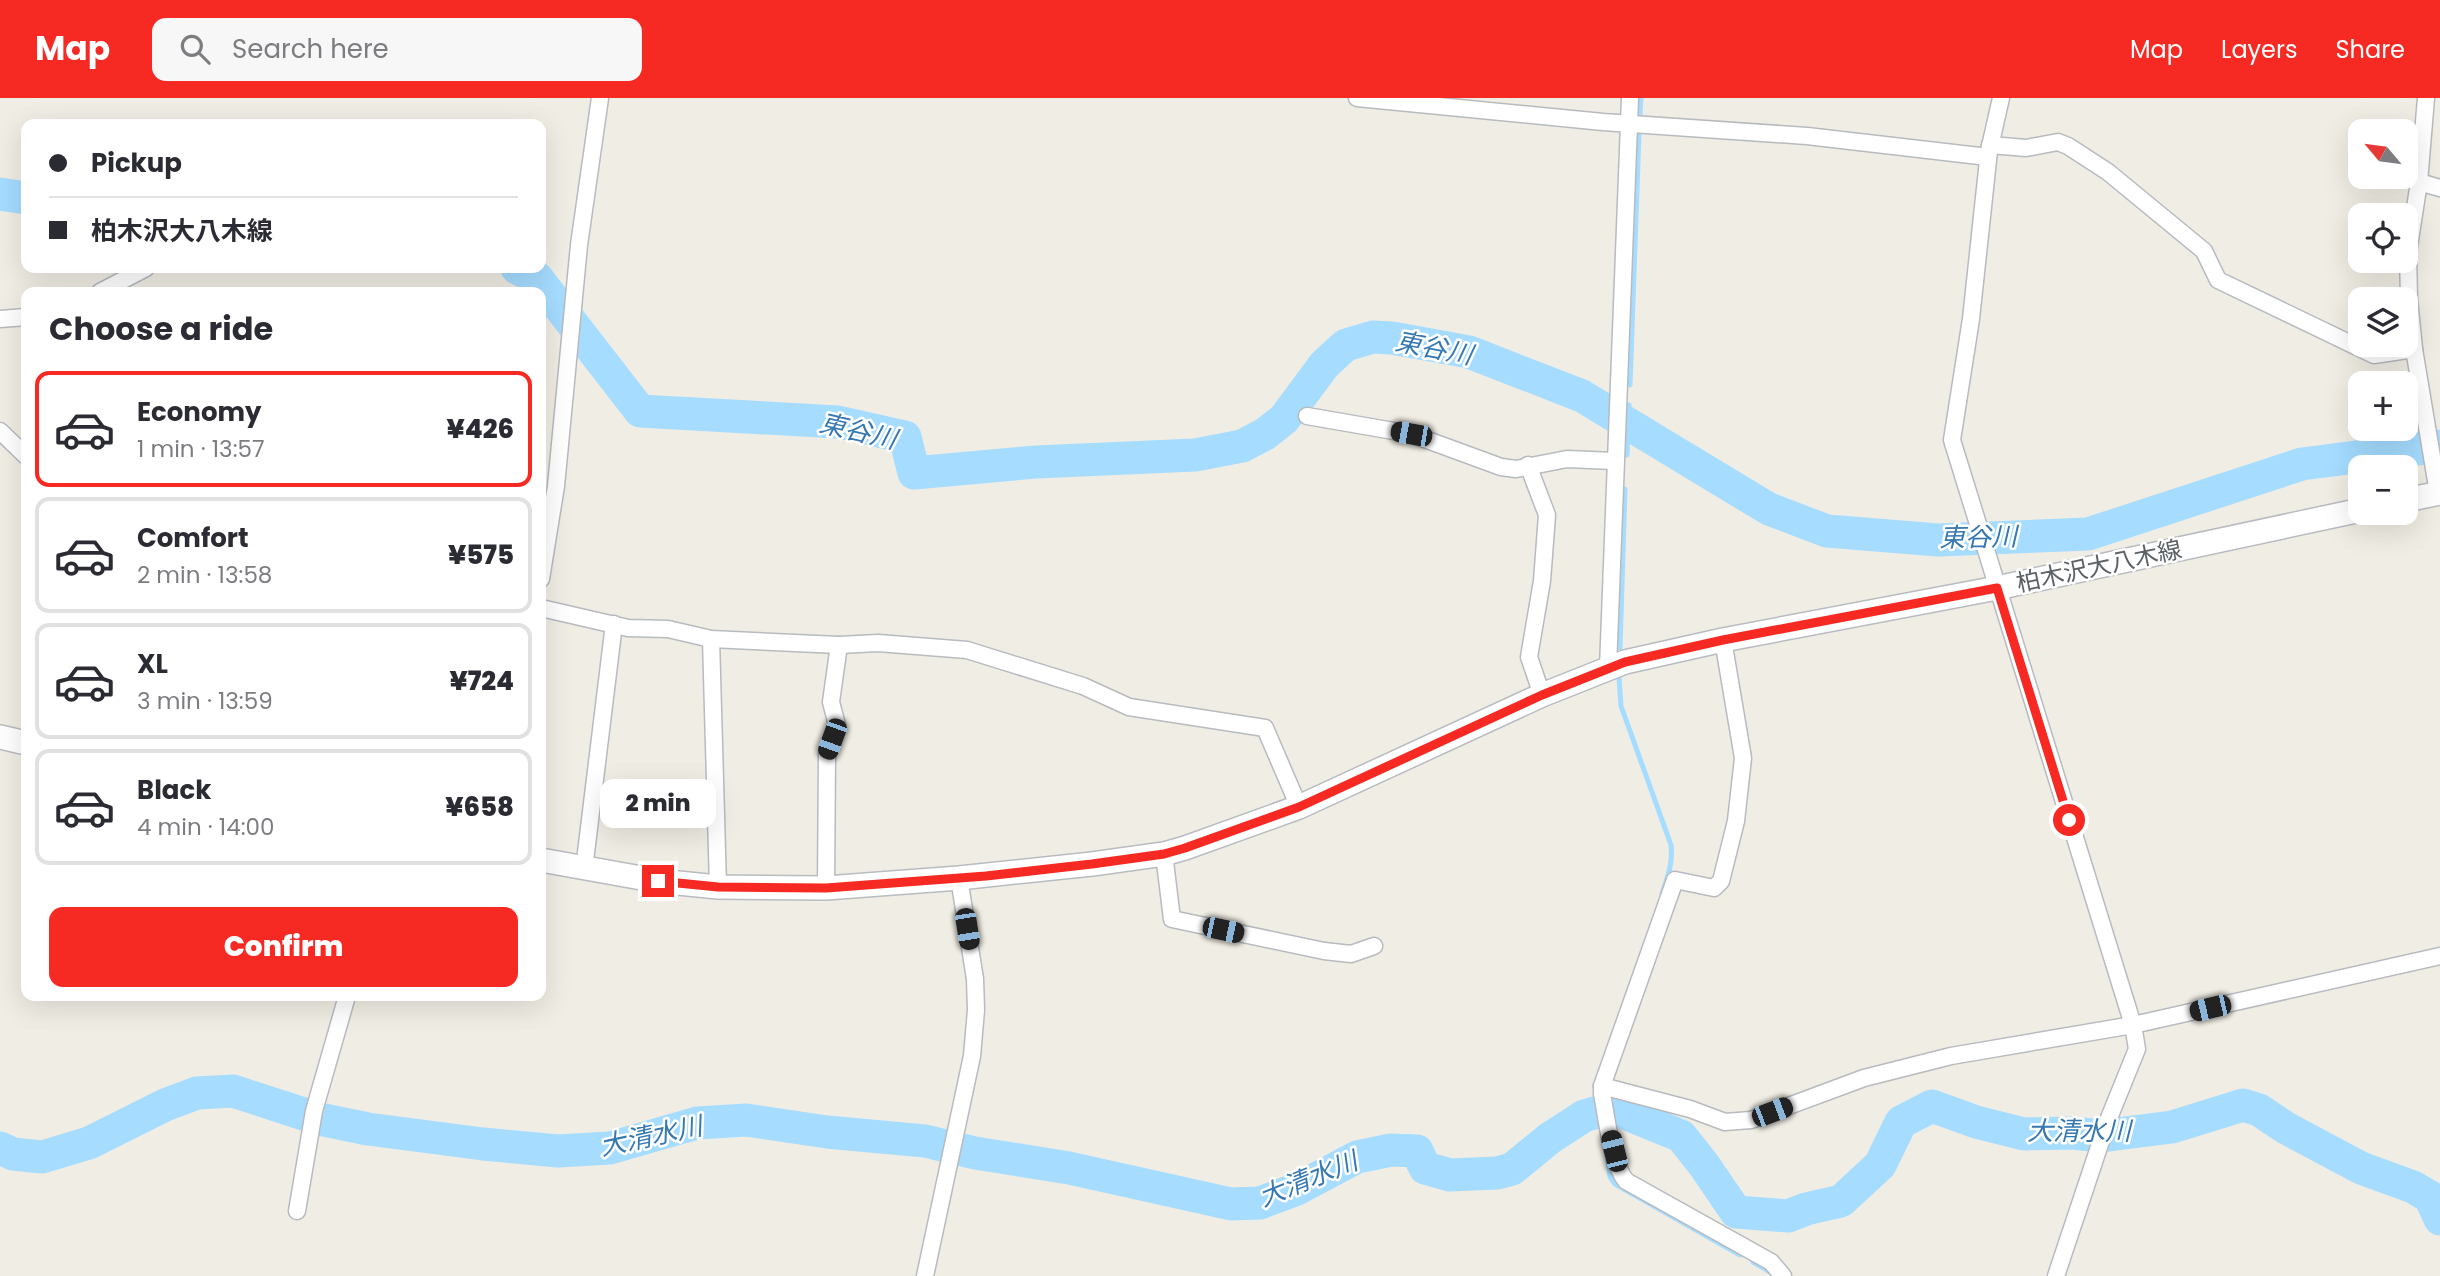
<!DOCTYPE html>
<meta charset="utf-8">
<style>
body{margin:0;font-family:Poppins,"Noto Sans JP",sans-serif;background:#f7f7f7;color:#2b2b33;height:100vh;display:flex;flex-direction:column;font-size:26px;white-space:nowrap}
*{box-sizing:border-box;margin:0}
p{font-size:23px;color:#7c7c81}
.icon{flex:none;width:38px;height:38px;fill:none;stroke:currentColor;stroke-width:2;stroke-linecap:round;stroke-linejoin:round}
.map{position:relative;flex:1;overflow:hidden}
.panel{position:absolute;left:21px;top:189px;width:525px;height:714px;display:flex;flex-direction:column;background:#fff;border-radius:14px;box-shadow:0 7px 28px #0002}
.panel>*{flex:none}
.hud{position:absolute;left:21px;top:21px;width:525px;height:154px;border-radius:14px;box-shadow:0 7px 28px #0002;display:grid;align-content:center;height:154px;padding:0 28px;background:#fff}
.needle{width:46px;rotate:299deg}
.fabs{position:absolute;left:2348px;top:21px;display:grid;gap:14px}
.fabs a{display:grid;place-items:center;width:70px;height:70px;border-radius:14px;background:#fff;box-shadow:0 7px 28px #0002;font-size:35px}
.end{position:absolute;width:32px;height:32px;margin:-16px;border:9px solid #f72923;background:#fff;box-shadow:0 0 0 4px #fff}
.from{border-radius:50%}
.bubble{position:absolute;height:49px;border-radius:14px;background:#fff;box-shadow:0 7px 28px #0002;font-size:23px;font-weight:800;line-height:49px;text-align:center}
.car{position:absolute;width:21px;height:42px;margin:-21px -10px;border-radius:9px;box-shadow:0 0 5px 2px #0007;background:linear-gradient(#222 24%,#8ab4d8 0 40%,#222 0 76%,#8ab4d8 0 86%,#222 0)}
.hud b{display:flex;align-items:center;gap:24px;height:66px;font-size:26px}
.hud b+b{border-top:2px solid #e1e1e2}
.hud i{width:18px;height:18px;background:#2b2b33}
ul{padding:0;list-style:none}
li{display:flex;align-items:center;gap:21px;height:116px;margin:0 14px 10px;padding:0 14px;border:4px solid #e1e1e2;border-radius:14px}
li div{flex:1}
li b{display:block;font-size:26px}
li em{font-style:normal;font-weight:800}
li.on{border-color:#f72923}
li>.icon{width:63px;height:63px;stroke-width:1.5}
h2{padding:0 28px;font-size:32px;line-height:84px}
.primary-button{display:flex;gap:14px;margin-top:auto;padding:14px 28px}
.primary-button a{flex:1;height:80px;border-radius:14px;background:#f72923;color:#fff;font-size:28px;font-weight:800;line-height:80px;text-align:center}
header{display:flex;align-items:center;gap:42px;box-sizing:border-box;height:98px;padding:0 35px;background:#f72923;color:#fff}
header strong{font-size:33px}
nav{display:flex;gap:38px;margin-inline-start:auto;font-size:24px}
.search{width:490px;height:63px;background:#f7f7f7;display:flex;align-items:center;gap:18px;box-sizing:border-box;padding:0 24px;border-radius:14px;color:#7c7c81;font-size:26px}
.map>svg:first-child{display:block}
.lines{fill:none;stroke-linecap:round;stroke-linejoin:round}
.stream{stroke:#a5dcff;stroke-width:5}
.river{stroke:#a5dcff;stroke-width:33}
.minor-casing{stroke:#b7bbbf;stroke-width:19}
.secondary-casing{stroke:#b8bcc1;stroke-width:26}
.minor{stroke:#fff;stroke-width:16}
.secondary{stroke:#fff;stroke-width:23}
.route{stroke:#f72923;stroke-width:9}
.labels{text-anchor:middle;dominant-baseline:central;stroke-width:5;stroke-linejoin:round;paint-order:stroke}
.street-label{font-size:24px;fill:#5c6166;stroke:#fff}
.water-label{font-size:26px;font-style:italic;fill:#3678b1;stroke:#fff}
</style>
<header>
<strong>Map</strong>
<div class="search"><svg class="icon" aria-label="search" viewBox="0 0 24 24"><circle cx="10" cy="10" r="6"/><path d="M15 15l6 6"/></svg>Search here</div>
<nav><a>Map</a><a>Layers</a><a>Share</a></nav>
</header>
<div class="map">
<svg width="2440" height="1178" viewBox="0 0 2440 1178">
<rect width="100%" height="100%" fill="#f0ede4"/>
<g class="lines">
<g class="stream">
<path d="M 1640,16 L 1641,0"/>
<path d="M 1630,287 L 1639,35"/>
<path d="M 1627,357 L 1629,307"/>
<path d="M 1620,550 L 1625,391"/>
<path d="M 1619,579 L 1621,608 L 1671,747 C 1673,765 1668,778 1662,796"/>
<path d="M 1607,1057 L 1610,1079 L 1615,1086 L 1740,1157"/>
<path d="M 1753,1164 L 1772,1175"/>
</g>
<g class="river">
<path d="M 0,96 L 26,100"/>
<path d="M 517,170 L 537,180 L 640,313 L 838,324 L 905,339 L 914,375 L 1036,364 L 1195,357 L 1242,348 L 1265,336 L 1284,321 L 1324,267 L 1339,253 L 1346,247 L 1373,239 L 1392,240 L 1469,254 L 1582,298 L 1769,411 L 1827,433 L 1938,442 L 2088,436 L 2302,366 L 2440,348"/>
<path d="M 0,1050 L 13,1056 L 42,1059 L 89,1045 L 165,1007 L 197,995 L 233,993 L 319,1021 L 368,1031 L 483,1046 L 558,1053 L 610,1050 L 697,1025 L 746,1022 L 827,1034 L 925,1043 L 975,1055 L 1069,1070 L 1231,1106 L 1260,1105 L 1297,1091 L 1357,1059 L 1391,1052 L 1417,1053 L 1425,1070 L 1450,1077 L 1497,1075 L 1512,1071 L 1550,1040 L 1584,1018 L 1612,1010 L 1681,1038 L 1704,1067 L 1736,1114 L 1788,1118 L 1806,1111 L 1841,1103 L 1880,1067 L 1901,1024 L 1932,1008 L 1976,1024 L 2024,1036 L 2073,1035 L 2101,1038 L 2172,1029 L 2243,1007 L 2259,1012 L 2286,1030 L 2361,1070 L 2413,1089 L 2430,1099 L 2440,1121"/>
</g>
<g class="minor-casing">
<g id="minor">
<path d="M 1357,0 L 1603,24 L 1807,38 L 1988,59"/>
<path d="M 2001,0 L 1989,53 L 1971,221 L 1952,342 L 2133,927 L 2137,951 L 2107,1025 L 2056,1178"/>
<path d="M 2426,0 L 2419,84 L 2408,155 L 2409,201 L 2414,251 L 2438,395"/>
<path d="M 1990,47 L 2026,50 L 2058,44 L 2068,48 L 2108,74 L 2204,153 L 2218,182 L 2374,257 L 2414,251"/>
<path d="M 2419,84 L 2440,90"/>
<path d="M 100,194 L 146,170"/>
<path d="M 0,221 L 26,219"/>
<path d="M 1307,318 L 1411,336 L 1501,369 L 1516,371 L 1567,361 L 1614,363"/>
<path d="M 0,333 L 26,358"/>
<path d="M 1528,367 L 1547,417 L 1542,483 L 1529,559 L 1542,597"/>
<path d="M 541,481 L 556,388 L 579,147 L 600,0"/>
<path d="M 541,510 L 628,530 L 668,531 L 711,541 L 839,547 L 878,545 L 967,552 L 1083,588 L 1129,609 L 1265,630 L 1299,709"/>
<path d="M 711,541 L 718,789"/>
<path d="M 1723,542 L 1743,660 L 1736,723 L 1721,783 L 1714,790 L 1675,782 L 1602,988 L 1602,996 C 1607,1021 1611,1064 1626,1083 L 1771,1164 L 1783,1178"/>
<path d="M 1608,570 L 1630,0"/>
<path d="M 1164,756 L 1172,821 L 1324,853 L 1351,856 L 1374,848"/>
<path d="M 584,771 L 614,526"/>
<path d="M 826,790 L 827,655 L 837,627 L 831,604 L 839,547"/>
<path d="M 1602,988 L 1690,1011 L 1725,1024 L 1751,1022 L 1864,980 L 1951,958 L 2133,927 L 2440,858"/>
<path d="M 297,1113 L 314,1013 L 347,898"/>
<path d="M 925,1178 L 972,958 L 976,912 L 975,881 L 959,780"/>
</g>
</g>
<g class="secondary-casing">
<g id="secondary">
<path d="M 2406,402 L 2440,395"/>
<path d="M 0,639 L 26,645"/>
<path d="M 541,762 L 658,783 L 718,789 L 826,790 L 959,780 L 1092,766 L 1164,756 L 1185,750 L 1299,709 L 1542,597 L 1625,564 L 1723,542 L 1997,490 L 2361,412"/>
</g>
</g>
<use href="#minor" class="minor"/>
<use href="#secondary" class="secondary"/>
</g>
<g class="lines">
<path class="route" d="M 658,783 L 718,789 L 826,790 L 986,778 L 1092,766 L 1164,756 L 1185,750 L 1299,709 L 1542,597 L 1625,564 L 1723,542 L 1997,490 L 2069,722"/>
</g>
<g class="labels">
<g class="street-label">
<text transform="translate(2099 468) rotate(-12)">柏木沢大八木線</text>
</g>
<g class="water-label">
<text transform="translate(1434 250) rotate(11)">東谷川</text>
<text transform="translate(858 333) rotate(13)">東谷川</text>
<text transform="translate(1978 439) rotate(-1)">東谷川</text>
<text x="2079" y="1033">大清水川</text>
<text transform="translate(651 1038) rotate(-12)">大清水川</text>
<text transform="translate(1308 1081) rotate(-22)">大清水川</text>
</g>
</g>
</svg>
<div class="fabs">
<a><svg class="needle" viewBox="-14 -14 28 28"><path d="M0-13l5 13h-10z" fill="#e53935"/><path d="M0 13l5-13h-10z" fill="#7c7c81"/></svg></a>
<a><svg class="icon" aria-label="locate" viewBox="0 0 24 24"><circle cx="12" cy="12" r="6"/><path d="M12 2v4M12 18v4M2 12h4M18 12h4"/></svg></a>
<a><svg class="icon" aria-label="layers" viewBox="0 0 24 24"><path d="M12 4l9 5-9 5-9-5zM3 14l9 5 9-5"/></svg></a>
<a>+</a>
<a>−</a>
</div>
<i class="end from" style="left:2069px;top:722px"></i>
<i class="end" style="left:658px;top:783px"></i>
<div class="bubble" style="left:600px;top:681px;width:116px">2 min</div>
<i class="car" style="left:1411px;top:336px;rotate:280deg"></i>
<i class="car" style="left:832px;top:641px;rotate:200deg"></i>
<i class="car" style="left:967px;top:831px;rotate:171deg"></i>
<i class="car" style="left:1223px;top:832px;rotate:102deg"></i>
<i class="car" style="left:2210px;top:910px;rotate:257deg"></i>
<i class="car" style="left:1772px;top:1014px;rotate:69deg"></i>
<i class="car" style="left:1614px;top:1053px;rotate:346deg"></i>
<div class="hud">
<b><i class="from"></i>Pickup</b>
<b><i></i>柏木沢大八木線</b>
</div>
<section class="panel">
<h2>Choose a ride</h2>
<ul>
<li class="on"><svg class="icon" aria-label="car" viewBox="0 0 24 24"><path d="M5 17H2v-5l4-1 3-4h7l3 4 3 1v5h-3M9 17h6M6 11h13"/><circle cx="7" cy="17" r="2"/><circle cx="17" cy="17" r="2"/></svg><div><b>Economy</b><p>1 min · 13:57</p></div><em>¥426</em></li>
<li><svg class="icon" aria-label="car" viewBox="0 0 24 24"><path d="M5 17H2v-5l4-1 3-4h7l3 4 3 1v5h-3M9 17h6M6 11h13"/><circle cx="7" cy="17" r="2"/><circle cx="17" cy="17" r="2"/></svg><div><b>Comfort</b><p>2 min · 13:58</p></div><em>¥575</em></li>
<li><svg class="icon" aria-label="car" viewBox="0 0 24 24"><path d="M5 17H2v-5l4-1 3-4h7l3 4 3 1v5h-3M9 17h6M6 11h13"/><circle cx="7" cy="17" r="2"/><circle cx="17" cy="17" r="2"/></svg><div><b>XL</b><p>3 min · 13:59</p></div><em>¥724</em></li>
<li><svg class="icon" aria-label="car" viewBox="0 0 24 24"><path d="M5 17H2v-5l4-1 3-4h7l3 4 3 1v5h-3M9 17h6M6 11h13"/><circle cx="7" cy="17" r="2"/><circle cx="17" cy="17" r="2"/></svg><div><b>Black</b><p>4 min · 14:00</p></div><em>¥658</em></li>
</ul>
<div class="primary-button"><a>Confirm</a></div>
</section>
</div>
